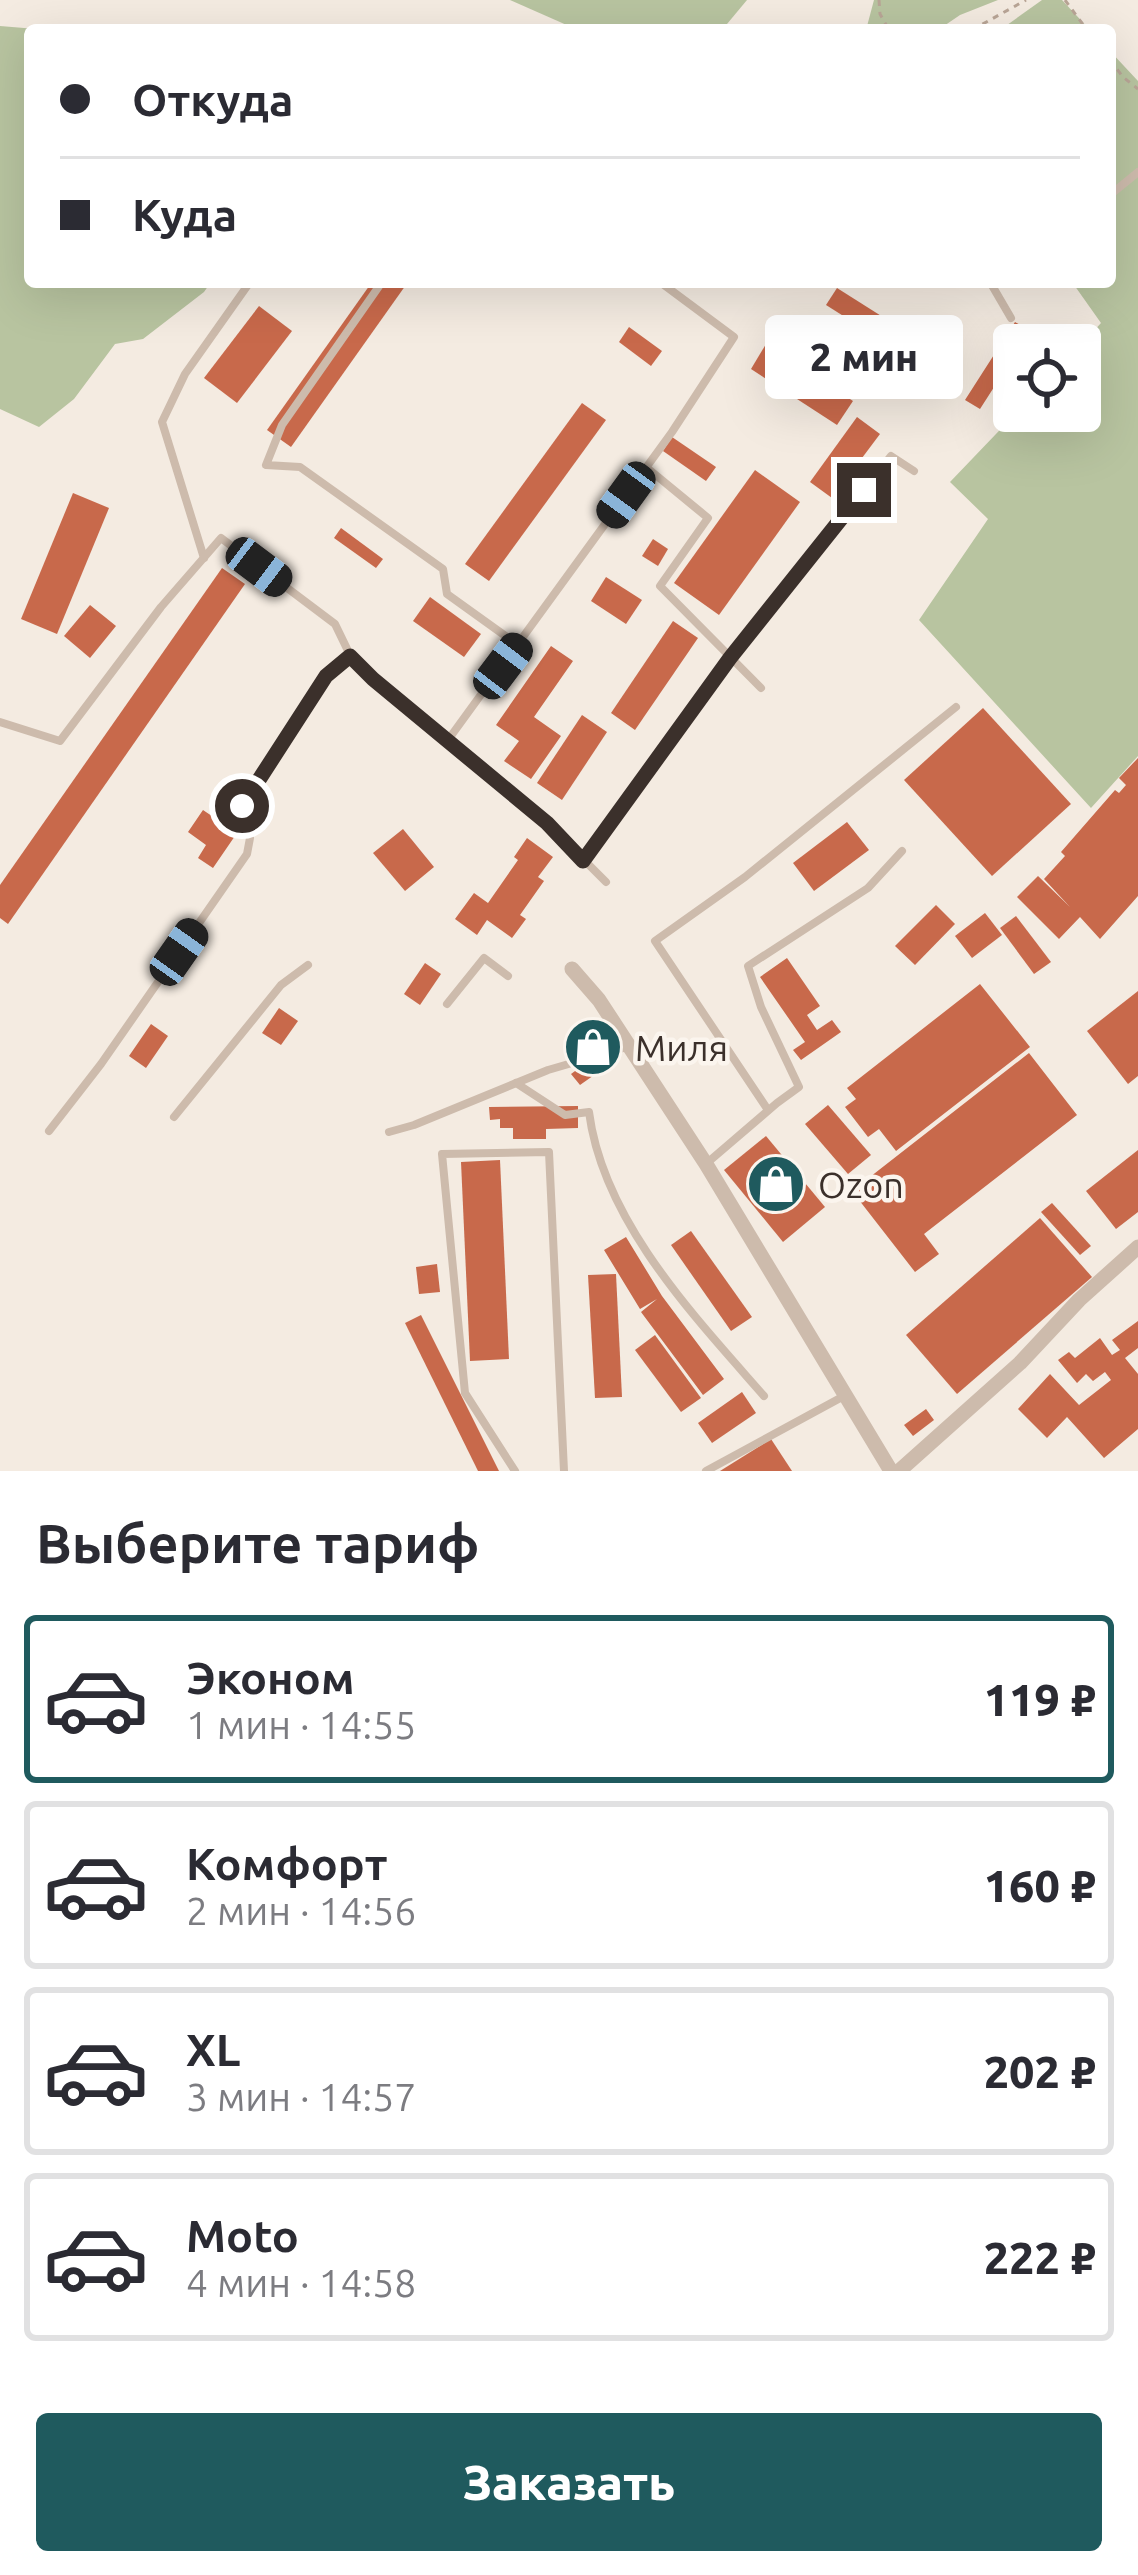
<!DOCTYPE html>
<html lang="ru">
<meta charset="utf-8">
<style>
body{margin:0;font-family:Ubuntu,sans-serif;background:#f2f2f3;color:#2b2b33;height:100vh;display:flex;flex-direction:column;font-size:45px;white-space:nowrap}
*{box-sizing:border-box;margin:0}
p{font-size:39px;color:#7c7c81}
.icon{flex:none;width:66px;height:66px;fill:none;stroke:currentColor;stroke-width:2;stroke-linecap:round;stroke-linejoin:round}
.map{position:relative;height:1471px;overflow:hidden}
.side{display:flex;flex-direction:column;background:#fff;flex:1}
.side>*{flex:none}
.hud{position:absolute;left:24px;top:24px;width:1092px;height:264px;border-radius:12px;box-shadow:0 12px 48px #0002;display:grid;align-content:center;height:264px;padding:0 36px;background:#fff}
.tools{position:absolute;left:993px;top:324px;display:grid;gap:24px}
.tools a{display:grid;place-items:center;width:108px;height:108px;border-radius:12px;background:#fff;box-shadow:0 12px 48px #0002;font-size:60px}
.end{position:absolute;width:54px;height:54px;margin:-27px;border:15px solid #3b302b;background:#fff;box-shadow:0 0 0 6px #fff}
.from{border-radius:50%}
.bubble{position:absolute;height:84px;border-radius:12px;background:#fff;box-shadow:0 12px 48px #0002;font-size:39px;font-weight:800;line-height:84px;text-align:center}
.car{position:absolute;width:36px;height:72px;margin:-36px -18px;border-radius:15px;box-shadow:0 0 9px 3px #0007;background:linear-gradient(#222 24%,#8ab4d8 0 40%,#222 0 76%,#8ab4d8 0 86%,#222 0)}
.hud b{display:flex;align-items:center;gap:42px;height:114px;font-size:45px}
.hud b+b{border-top:3px solid #e1e1e2}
.hud i{width:30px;height:30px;background:#2b2b33}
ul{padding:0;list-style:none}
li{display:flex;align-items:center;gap:36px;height:168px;margin:0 24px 18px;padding:0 12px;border:6px solid #e1e1e2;border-radius:12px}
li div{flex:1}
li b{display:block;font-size:45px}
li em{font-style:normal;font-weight:800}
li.current{border-color:#1f5a5e}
li>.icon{width:108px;height:108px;stroke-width:1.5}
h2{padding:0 36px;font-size:54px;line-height:144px}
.button{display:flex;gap:24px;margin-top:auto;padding:24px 36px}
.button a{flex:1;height:138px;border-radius:12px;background:#1f5a5e;color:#fff;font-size:48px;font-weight:800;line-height:138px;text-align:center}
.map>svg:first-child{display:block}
.green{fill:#b8c4a0}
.building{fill:#c8694b}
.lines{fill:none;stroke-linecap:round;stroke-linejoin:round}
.path{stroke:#b9a596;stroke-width:3;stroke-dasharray:6 6;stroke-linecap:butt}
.lane{stroke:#cdbbac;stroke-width:8}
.street{stroke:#cdbbac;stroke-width:15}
.route{stroke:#3b302b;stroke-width:15}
.labels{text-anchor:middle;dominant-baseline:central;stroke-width:9;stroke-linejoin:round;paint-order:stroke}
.poi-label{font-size:36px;fill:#3b302b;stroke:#fbf5ee;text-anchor:start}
</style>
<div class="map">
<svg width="1138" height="1471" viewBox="0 0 1138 1471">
<rect width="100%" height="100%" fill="#f4ebe1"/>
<g class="green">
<path d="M 510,0 L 747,0 L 722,30 L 578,30 Z"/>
<path d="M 874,0 L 998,0 L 960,15 L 938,30 L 866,30 Z"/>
<path d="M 1042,0 L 1062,0 L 1090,30 L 1000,30 Z"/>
<path d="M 0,26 L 48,30 L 30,30 L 30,282 L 211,282 L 204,292 L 143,339 L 115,344 L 74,399 L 39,427 L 0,409 Z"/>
<path d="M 1110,51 L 1138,81 L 1138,756 L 1091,808 L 919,620 L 988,519 L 950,482 L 1018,411 L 1080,411 L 1080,346 L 1101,323 L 1072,282 L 1110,282 Z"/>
</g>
<g class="building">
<path d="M 372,282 L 408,282 L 291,447 L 267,430 Z"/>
<path d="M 837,288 L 905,331 L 894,348 L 826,305 Z"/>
<path d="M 259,306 L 292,331 L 237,403 L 204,378 Z"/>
<path d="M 1015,322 L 1030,331 L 1021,345 L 1014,345 L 1014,356 L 980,409 L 965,400 Z"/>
<path d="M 629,327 L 662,351 L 651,366 L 619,342 Z"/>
<path d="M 766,344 L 853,401 L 837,425 L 751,369 Z"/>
<path d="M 582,403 L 606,420 L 489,581 L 465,564 Z"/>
<path d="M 857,417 L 880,434 L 832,498 L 810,482 Z"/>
<path d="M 672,437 L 716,467 L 706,481 L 663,451 Z"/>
<path d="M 755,470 L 800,502 L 719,615 L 674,583 Z"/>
<path d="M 73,493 L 109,508 L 57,634 L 21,619 Z"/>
<path d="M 341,528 L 383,559 L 376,568 L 334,538 Z"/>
<path d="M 653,539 L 668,549 L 658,566 L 642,556 Z"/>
<path d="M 222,568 L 245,584 L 8,924 L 0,918 L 0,885 Z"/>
<path d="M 606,577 L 642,600 L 626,624 L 591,601 Z"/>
<path d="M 430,597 L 481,634 L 464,657 L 413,621 Z"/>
<path d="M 90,605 L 116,626 L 90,658 L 64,636 Z"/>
<path d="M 673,621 L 698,638 L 635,730 L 611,713 Z"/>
<path d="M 551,646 L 573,661 L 534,717 L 561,736 L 531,779 L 504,761 L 519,741 L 496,725 Z"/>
<path d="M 983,708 L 1071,804 L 992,876 L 904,780 Z"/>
<path d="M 582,715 L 607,732 L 562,800 L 537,783 Z"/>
<path d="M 1138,758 L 1138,896 L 1100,939 L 1080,917 L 1059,939 L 1017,897 L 1038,876 L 1070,907 L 1044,879 L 1065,856 L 1061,852 L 1115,790 L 1119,793 L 1126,785 L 1119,778 Z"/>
<path d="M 203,810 L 237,833 L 213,868 L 198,858 L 206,845 L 188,832 Z"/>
<path d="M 847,822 L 869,850 L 814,891 L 793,863 Z"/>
<path d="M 403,829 L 434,867 L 405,891 L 373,853 Z"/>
<path d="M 527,838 L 553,857 L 538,877 L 544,881 L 520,915 L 526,919 L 512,938 L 487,920 L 477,935 L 455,919 L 474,893 L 488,903 L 518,860 L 514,857 Z"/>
<path d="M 936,905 L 955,924 L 915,965 L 895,946 Z"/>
<path d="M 985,913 L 1002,935 L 972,958 L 955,936 Z"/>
<path d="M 1016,916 L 1051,962 L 1034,974 L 1000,928 Z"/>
<path d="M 787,958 L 820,1006 L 807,1015 L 817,1030 L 832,1020 L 841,1032 L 801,1060 L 793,1050 L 805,1042 L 760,977 Z"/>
<path d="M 425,963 L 441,974 L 420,1005 L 404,994 Z"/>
<path d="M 980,984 L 1030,1047 L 896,1151 L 879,1129 L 868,1137 L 845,1107 L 856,1099 L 847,1088 Z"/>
<path d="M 1138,991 L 1138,1076 L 1128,1084 L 1087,1031 Z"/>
<path d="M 279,1008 L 298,1021 L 281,1045 L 262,1033 Z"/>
<path d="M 151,1024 L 168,1036 L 146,1068 L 129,1056 Z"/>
<path d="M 1029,1053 L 1077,1115 L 924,1234 L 939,1254 L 915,1272 L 852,1191 Z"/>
<path d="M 598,1054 L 607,1066 L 580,1085 L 571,1074 Z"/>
<path d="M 828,1105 L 871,1155 L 848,1174 L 805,1124 Z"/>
<path d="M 578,1106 L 578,1128 L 546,1129 L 546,1139 L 513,1139 L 513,1128 L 500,1128 L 500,1119 L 490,1120 L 489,1107 Z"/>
<path d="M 766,1136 L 825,1207 L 783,1242 L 724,1170 Z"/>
<path d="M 1138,1150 L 1138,1212 L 1116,1229 L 1086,1191 Z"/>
<path d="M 500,1160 L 509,1359 L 470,1361 L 461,1162 Z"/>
<path d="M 1052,1203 L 1091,1246 L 1080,1255 L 1041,1212 Z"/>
<path d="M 1040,1218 L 1092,1277 L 957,1394 L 906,1335 Z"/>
<path d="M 691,1231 L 752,1317 L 731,1331 L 671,1245 Z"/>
<path d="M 626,1237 L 662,1296 L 724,1379 L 703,1395 L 641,1312 L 657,1299 L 640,1309 L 604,1250 Z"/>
<path d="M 437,1264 L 440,1292 L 419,1294 L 416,1267 Z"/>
<path d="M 616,1274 L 622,1397 L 595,1398 L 588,1275 Z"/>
<path d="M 421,1315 L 499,1471 L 478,1471 L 405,1323 Z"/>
<path d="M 1138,1321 L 1138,1348 L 1125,1358 L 1138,1374 L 1138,1429 L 1104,1458 L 1067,1417 L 1047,1438 L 1018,1409 L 1050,1374 L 1079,1405 L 1111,1380 L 1105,1372 L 1093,1381 L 1086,1374 L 1077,1383 L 1058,1360 L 1069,1352 L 1075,1358 L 1100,1338 L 1112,1355 L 1120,1350 L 1112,1340 Z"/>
<path d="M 655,1335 L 701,1398 L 681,1412 L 635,1350 Z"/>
<path d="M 742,1392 L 756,1413 L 712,1443 L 698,1423 Z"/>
<path d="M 926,1409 L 934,1420 L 913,1436 L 904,1425 Z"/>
<path d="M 771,1439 L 792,1471 L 720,1471 Z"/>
</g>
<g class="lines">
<g class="path">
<path d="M 879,0 L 880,14 L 889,30"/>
<path d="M 1065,0 L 1087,30"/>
<path d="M 972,30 L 1026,0"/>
<path d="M 1110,60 L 1123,77 L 1138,89"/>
</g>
<g class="lane">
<path d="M 1110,195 L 1138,172"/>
<path d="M 382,282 L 282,425 L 266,465 L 300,467 L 443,569 L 447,594 L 518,645"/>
<path d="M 990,282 L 1011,318"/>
<path d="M 646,467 L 708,518 L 660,586 L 761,688"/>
<path d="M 204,558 L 162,422 L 185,374 L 250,282"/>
<path d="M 0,722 L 60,741 L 161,607 L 221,538 L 335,624 L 350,655 L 373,679 L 547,823 L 606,882"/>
<path d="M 448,740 L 672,432 L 734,337 L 660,282"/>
<path d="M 583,861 L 731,658 L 891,456 L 914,471"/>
<path d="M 447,1004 L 484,958 L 508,976"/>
<path d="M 516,1083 L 565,1115 L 589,1112 C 603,1221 694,1316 764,1396"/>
<path d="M 768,1110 L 655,941 L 745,877 L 956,707"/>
<path d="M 174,1117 L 281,985 L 308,965"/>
<path d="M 49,1131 L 101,1064 L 247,854 L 250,838 L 242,806 L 326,676 L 350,655"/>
<path d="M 389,1132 L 414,1125 L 548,1070 L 627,1047"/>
<path d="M 707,1163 L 777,1103 L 799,1087 L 761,1007 L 748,966 L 868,888 L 902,851"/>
<path d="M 515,1471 L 465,1393 L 442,1154 L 549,1152 L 564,1471"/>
<path d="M 706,1471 L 844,1396"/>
</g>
<g class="street">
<path d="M 572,969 L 599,1000 L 706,1164 L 891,1471"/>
<path d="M 899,1471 L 1020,1363 L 1079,1300 L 1138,1247"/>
</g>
</g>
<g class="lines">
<path class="route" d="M 242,806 L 326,676 L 350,656 L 373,679 L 547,823 L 583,861 L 730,658 L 864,490"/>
</g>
<defs>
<g id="shop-disc" transform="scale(3)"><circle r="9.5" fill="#1f5a5e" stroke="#fbf5ee"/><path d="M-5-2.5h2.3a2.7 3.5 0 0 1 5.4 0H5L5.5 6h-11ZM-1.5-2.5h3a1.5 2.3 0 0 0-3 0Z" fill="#fff"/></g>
</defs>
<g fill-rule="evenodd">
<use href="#shop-disc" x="593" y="1047"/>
<use href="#shop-disc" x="776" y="1184"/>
</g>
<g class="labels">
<g class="poi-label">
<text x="635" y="1047">Миля</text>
<text x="818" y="1184">Ozon</text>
</g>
</g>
</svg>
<div class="tools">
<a><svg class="icon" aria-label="locate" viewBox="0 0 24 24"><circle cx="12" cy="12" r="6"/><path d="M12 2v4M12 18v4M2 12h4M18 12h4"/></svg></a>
</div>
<i class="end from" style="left:242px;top:806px"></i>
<i class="end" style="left:864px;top:490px"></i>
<div class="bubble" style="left:765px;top:315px;width:198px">2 мин</div>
<i class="car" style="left:626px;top:495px;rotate:216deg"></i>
<i class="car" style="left:259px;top:567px;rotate:127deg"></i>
<i class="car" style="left:503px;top:666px;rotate:37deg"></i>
<i class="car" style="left:179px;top:952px;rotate:35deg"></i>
<div class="hud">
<b><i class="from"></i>Откуда</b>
<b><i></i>Куда</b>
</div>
</div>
<section class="side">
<h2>Выберите тариф</h2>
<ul>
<li class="current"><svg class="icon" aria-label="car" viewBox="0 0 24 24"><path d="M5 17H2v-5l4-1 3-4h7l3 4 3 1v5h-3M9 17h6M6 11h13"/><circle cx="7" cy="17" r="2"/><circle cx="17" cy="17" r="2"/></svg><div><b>Эконом</b><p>1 мин · 14:55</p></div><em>119 ₽</em></li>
<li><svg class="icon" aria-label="car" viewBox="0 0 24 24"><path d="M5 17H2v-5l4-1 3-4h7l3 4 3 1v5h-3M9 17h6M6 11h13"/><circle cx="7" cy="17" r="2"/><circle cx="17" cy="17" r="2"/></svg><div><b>Комфорт</b><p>2 мин · 14:56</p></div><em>160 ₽</em></li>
<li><svg class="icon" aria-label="car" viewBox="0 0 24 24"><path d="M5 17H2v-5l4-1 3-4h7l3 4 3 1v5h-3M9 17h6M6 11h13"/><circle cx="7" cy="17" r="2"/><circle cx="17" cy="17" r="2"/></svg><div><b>XL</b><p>3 мин · 14:57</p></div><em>202 ₽</em></li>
<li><svg class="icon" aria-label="car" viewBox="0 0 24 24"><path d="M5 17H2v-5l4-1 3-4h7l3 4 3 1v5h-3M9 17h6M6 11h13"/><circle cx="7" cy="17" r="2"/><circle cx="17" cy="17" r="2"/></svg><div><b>Moto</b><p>4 мин · 14:58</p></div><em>222 ₽</em></li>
</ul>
<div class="button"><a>Заказать</a></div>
</section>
